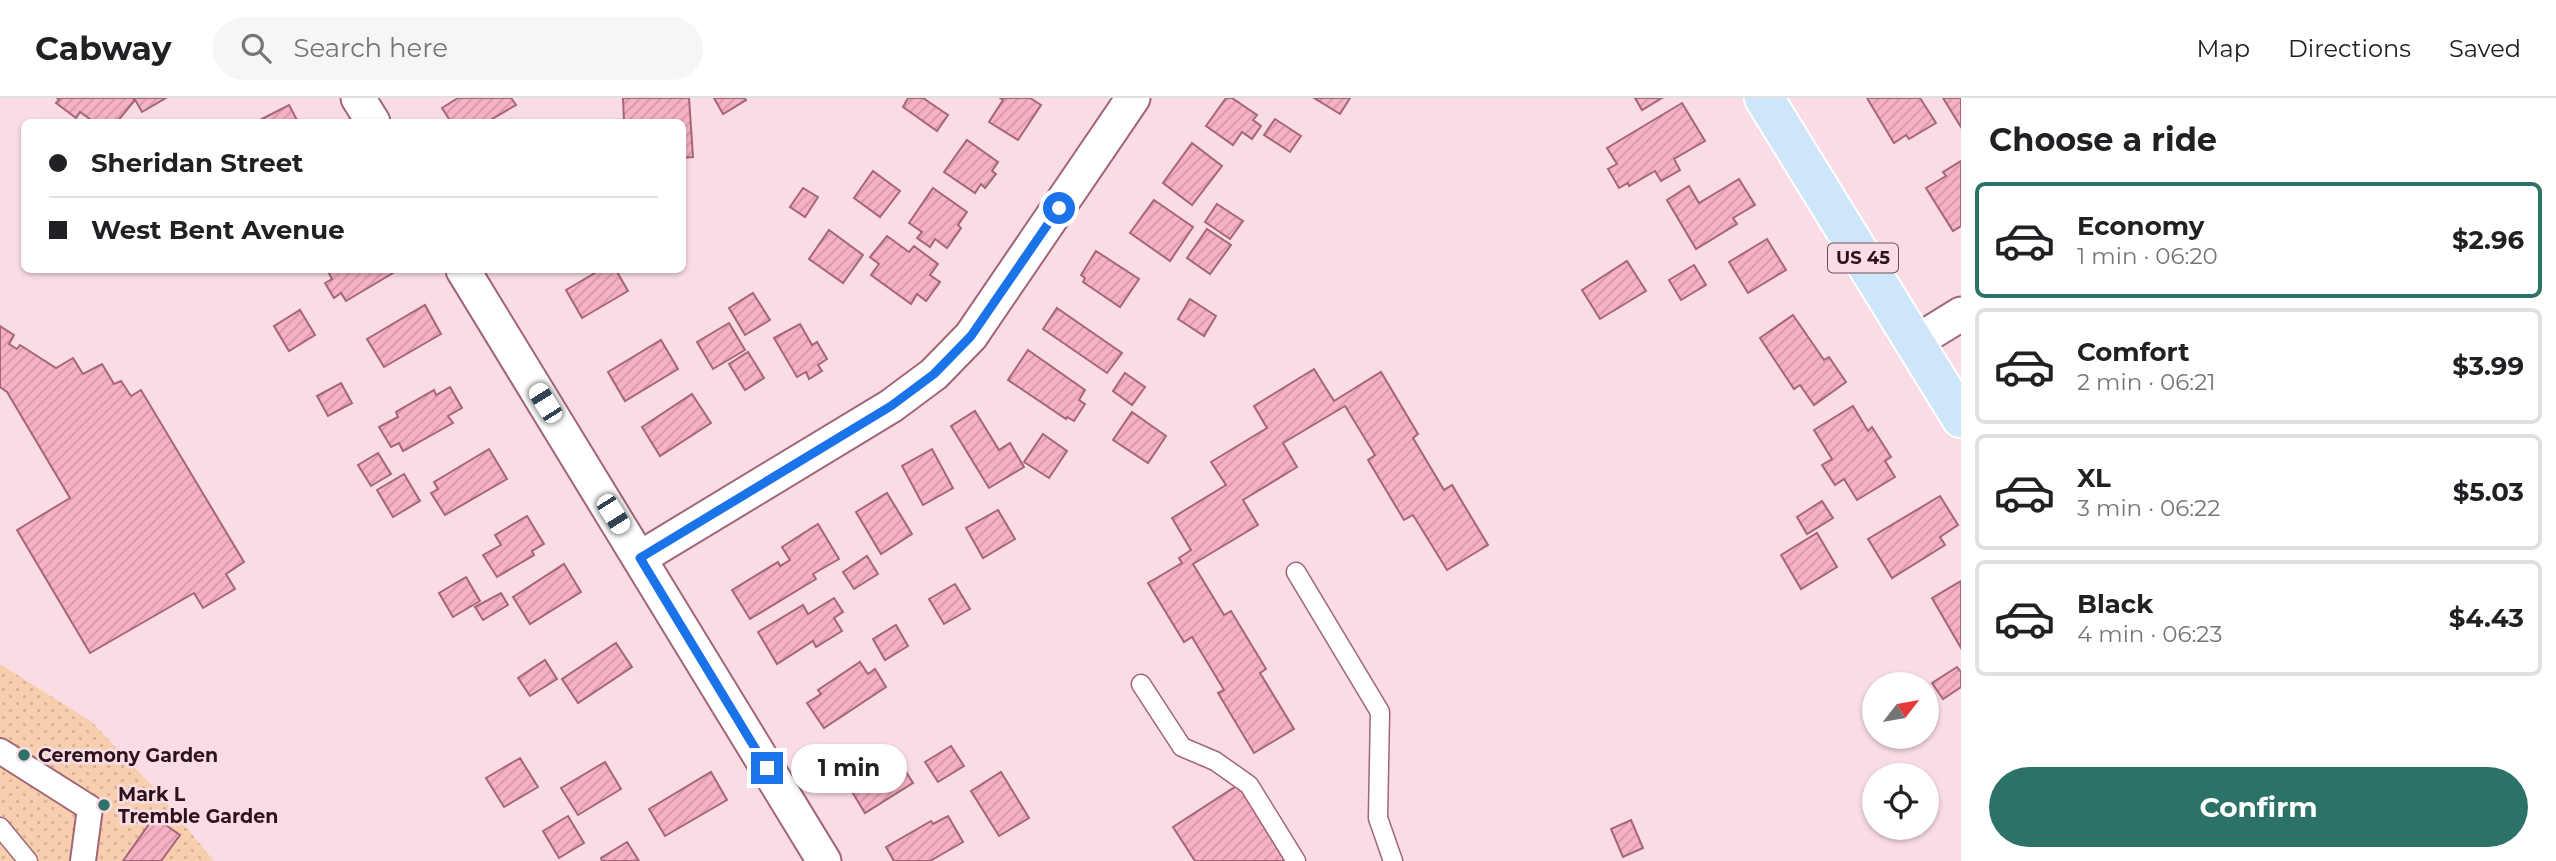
<!DOCTYPE html>
<meta charset="utf-8">
<style>
body{margin:0;font-family:Montserrat,sans-serif;background:#f6f6f6;color:#202124;height:100vh;display:flex;flex-direction:column;font-size:26px;white-space:nowrap}
*{box-sizing:border-box;margin:0}
p{font-size:23px;color:#757577}
.icon{flex:none;width:38px;height:38px;fill:none;stroke:currentColor;stroke-width:2;stroke-linecap:round;stroke-linejoin:round}
.map{position:relative;flex:1;overflow:hidden}
.drawer{display:flex;flex-direction:column;background:#fff;width:595px}
.drawer>*{flex:none}
.guide{position:absolute;left:21px;top:21px;width:665px;height:154px;border-radius:10px;box-shadow:0 2px 5px #0004;display:grid;align-content:center;height:154px;padding:0 28px;background:#fff}
.needle{width:46px;rotate:59deg}
.controls{position:absolute;left:1862px;top:574px;display:grid;gap:14px}
.controls a{display:grid;place-items:center;width:77px;height:77px;border-radius:50%;background:#fff;box-shadow:0 2px 5px #0004;font-size:35px}
.end{position:absolute;width:32px;height:32px;margin:-16px;border:9px solid #1a73e8;background:#fff;box-shadow:0 0 0 4px #fff}
.from{border-radius:50%}
.bubble{position:absolute;height:49px;border-radius:24px;background:#fff;box-shadow:0 2px 5px #0004;font-size:23px;font-weight:700;line-height:49px;text-align:center}
.car{position:absolute;width:21px;height:42px;margin:-21px -10px;border-radius:9px;box-shadow:0 0 5px 2px #0007;background:linear-gradient(#fff 24%,#345 0 40%,#fff 0 76%,#345 0 86%,#fff 0)}
.guide b{display:flex;align-items:center;gap:24px;height:66px;font-size:26px}
.guide b+b{border-top:2px solid #e0e0e0}
.guide i{width:18px;height:18px;background:#202124}
ul{padding:0;list-style:none}
li{display:flex;align-items:center;gap:21px;height:116px;margin:0 14px 10px;padding:0 14px;border:4px solid #e0e0e0;border-radius:10px}
li div{flex:1}
li b{display:block;font-size:26px}
li em{font-style:normal;font-weight:700}
li.current{border-color:#2d7267}
li>.icon{width:63px;height:63px;stroke-width:1.5}
h2{padding:0 28px;font-size:32px;line-height:84px}
.action{display:flex;gap:14px;margin-top:auto;padding:14px 28px}
.action a{flex:1;height:80px;border-radius:42px;background:#2d7267;color:#fff;font-size:28px;font-weight:700;line-height:80px;text-align:center}
header{display:flex;align-items:center;gap:42px;box-sizing:border-box;height:98px;padding:0 35px;background:#fff;border-bottom:2px solid #e0e0e0}
header strong{font-size:33px}
nav{display:flex;gap:38px;margin-inline-start:auto;font-size:24px}
.search{width:490px;height:63px;background:#f6f6f6;display:flex;align-items:center;gap:18px;box-sizing:border-box;padding:0 24px;border-radius:38px;color:#757577;font-size:26px}
main{display:flex;flex:1;min-height:0}
.map>svg:first-child{display:block}
.garden{fill:url(#garden-dots)}
.building{fill:url(#building-hatch);stroke:#a46678;stroke-width:2}
.lines{fill:none;stroke-linecap:round;stroke-linejoin:round}
.service-casing{stroke:#a26576;stroke-width:21}
.pedestrian-casing{stroke:#a26576;stroke-width:28}
.minor-casing{stroke:#a26576;stroke-width:37}
.primary-casing{stroke:#fff;stroke-width:42}
.service{stroke:#fff;stroke-width:18}
.pedestrian{stroke:#fff;stroke-width:24}
.minor{stroke:#fff;stroke-width:33}
.primary{stroke:#cee6f9;stroke-width:38}
.route{stroke:#1a73e8;stroke-width:9}
.poi-dot{fill:#2d7267;stroke:#fadde4;stroke-width:2.5}
.labels{text-anchor:middle;dominant-baseline:central;stroke-width:5;stroke-linejoin:round;paint-order:stroke}
.shield{fill:#fadde4;stroke:#695057;stroke-width:2}
.shield-label{font-size:18px;font-weight:bold;fill:#2b131b}
.poi-label{font-size:19px;font-weight:bold;fill:#2b131b;stroke:#fadde4;text-anchor:start}
</style>
<header>
<strong>Cabway</strong>
<div class="search"><svg class="icon" aria-label="search" viewBox="0 0 24 24"><circle cx="10" cy="10" r="6"/><path d="M15 15l6 6"/></svg>Search here</div>
<nav><a>Map</a><a>Directions</a><a>Saved</a></nav>
</header>
<main>
<div class="map">
<svg width="1961" height="763" viewBox="0 0 1961 763">
<defs>
<pattern id="garden-dots" width="8" height="8" patternUnits="userSpaceOnUse" patternTransform="scale(1.75)"><rect width="8" height="8" fill="#f7cfaf"/><path d="M2 2h.1M6 6h.1" fill="none" stroke="#d4b196" stroke-width="1.8" stroke-linecap="round"/></pattern>
<pattern id="building-hatch" width="6" height="6" patternUnits="userSpaceOnUse" patternTransform="scale(1.75)"><rect width="6" height="6" fill="#f6b1c4"/><path d="M-1 1l2-2M0 6l6-6M5 7l2-2" fill="none" stroke="#d397a8"/></pattern>
</defs>
<rect width="100%" height="100%" fill="#fadde4"/>
<path class="garden" d="M 0,566 L 92,624 L 154,690 L 214,763 L 0,763 Z"/>
<g class="building">
<path d="M 57,0 L 132,0 L 135,2 L 117,24 L 94,24 L 80,14 L 76,20 L 56,5 L 59,2 Z"/>
<path d="M 134,0 L 166,0 L 142,14 Z"/>
<path d="M 458,0 L 511,0 L 516,7 L 487,24 L 451,24 L 442,10 Z"/>
<path d="M 623,0 L 689,0 L 693,59 L 682,60 L 682,24 L 624,24 Z"/>
<path d="M 714,0 L 745,0 L 746,2 L 723,16 Z"/>
<path d="M 908,0 L 923,0 L 948,17 L 937,33 L 903,9 Z"/>
<path d="M 1000,0 L 1030,0 L 1041,7 L 1018,42 L 989,24 L 1003,2 Z"/>
<path d="M 1226,0 L 1232,0 L 1257,17 L 1253,22 L 1261,28 L 1252,41 L 1242,34 L 1233,47 L 1206,28 Z"/>
<path d="M 1314,0 L 1350,0 L 1340,16 Z"/>
<path d="M 1635,0 L 1662,0 L 1642,12 Z"/>
<path d="M 1867,0 L 1920,0 L 1936,25 L 1909,41 L 1906,37 L 1894,45 Z"/>
<path d="M 1943,0 L 1961,0 L 1961,29 Z"/>
<path d="M 1682,5 L 1705,43 L 1674,61 L 1680,72 L 1661,83 L 1655,73 L 1629,88 L 1628,85 L 1619,90 L 1608,71 L 1617,66 L 1607,50 Z"/>
<path d="M 289,7 L 298,24 L 256,24 Z"/>
<path d="M 1275,21 L 1301,38 L 1290,54 L 1264,37 Z"/>
<path d="M 967,42 L 998,64 L 992,73 L 996,76 L 985,90 L 981,86 L 975,95 L 944,74 Z"/>
<path d="M 1192,45 L 1222,68 L 1192,107 L 1163,85 Z"/>
<path d="M 1961,63 L 1961,128 L 1953,133 L 1926,90 L 1946,78 L 1943,74 Z"/>
<path d="M 873,73 L 900,93 L 880,119 L 854,100 Z"/>
<path d="M 1739,81 L 1755,107 L 1733,120 L 1737,126 L 1696,151 L 1667,102 L 1689,88 L 1699,105 Z"/>
<path d="M 803,90 L 818,99 L 805,119 L 790,109 Z"/>
<path d="M 933,90 L 967,114 L 958,127 L 961,130 L 947,150 L 935,141 L 930,149 L 917,140 L 922,134 L 909,125 Z"/>
<path d="M 1154,102 L 1193,129 L 1170,163 L 1130,135 Z"/>
<path d="M 1217,106 L 1243,123 L 1230,141 L 1205,124 Z"/>
<path d="M 1207,131 L 1231,147 L 1210,176 L 1187,160 Z"/>
<path d="M 829,132 L 863,157 L 843,185 L 809,161 Z"/>
<path d="M 887,138 L 909,154 L 914,148 L 938,166 L 930,177 L 940,184 L 926,203 L 917,196 L 911,206 L 871,177 L 879,166 L 870,159 Z"/>
<path d="M 1767,141 L 1786,172 L 1748,195 L 1729,164 Z"/>
<path d="M 1096,153 L 1139,181 L 1120,209 L 1083,184 L 1085,180 L 1081,177 Z"/>
<path d="M 1627,163 L 1646,193 L 1600,221 L 1582,192 Z"/>
<path d="M 1694,167 L 1706,187 L 1681,202 L 1669,182 Z"/>
<path d="M 331,172 L 398,172 L 346,203 L 341,195 L 334,200 L 325,185 L 332,181 L 328,173 Z"/>
<path d="M 600,172 L 616,172 L 628,193 L 582,220 L 566,192 Z"/>
<path d="M 753,195 L 770,222 L 745,237 L 729,210 Z"/>
<path d="M 1190,201 L 1216,218 L 1204,238 L 1178,221 Z"/>
<path d="M 425,207 L 441,236 L 384,269 L 367,241 Z"/>
<path d="M 1057,210 L 1122,255 L 1107,275 L 1043,231 Z"/>
<path d="M 300,212 L 315,237 L 289,253 L 274,228 Z"/>
<path d="M 1793,217 L 1824,262 L 1829,259 L 1846,284 L 1814,307 L 1800,287 L 1794,291 L 1760,240 Z"/>
<path d="M 729,225 L 745,252 L 713,271 L 697,244 Z"/>
<path d="M 800,226 L 812,247 L 817,244 L 827,261 L 818,267 L 822,273 L 809,281 L 806,274 L 797,279 L 774,240 Z"/>
<path d="M 0,228 L 14,237 L 9,246 L 17,251 L 20,247 L 56,270 L 73,260 L 83,276 L 102,266 L 114,286 L 121,283 L 131,298 L 141,292 L 244,464 L 226,476 L 235,491 L 203,510 L 194,495 L 90,555 L 17,432 L 70,400 L 7,294 L 0,289 Z"/>
<path d="M 661,242 L 678,271 L 625,303 L 608,274 Z"/>
<path d="M 1028,252 L 1085,292 L 1079,302 L 1085,306 L 1074,323 L 1067,319 L 1066,321 L 1008,282 Z"/>
<path d="M 748,254 L 764,280 L 745,292 L 729,266 Z"/>
<path d="M 1314,271 L 1334,303 L 1381,274 L 1418,336 L 1413,340 L 1444,392 L 1452,387 L 1488,447 L 1447,472 L 1413,417 L 1404,422 L 1368,362 L 1375,357 L 1345,308 L 1283,345 L 1297,369 L 1243,402 L 1258,427 L 1193,466 L 1224,517 L 1231,513 L 1266,571 L 1260,575 L 1294,631 L 1254,655 L 1218,595 L 1224,592 L 1192,539 L 1184,544 L 1148,485 L 1182,465 L 1179,460 L 1191,452 L 1172,420 L 1226,387 L 1211,364 L 1267,330 L 1254,308 Z"/>
<path d="M 1125,275 L 1145,289 L 1132,307 L 1113,293 Z"/>
<path d="M 341,285 L 352,305 L 328,318 L 317,298 Z"/>
<path d="M 450,289 L 462,310 L 448,318 L 453,325 L 403,353 L 399,345 L 391,349 L 379,329 L 398,319 L 396,314 L 434,292 L 436,297 Z"/>
<path d="M 692,296 L 711,325 L 660,358 L 642,329 Z"/>
<path d="M 1853,308 L 1868,333 L 1872,329 L 1891,359 L 1885,363 L 1895,379 L 1857,402 L 1844,381 L 1835,387 L 1822,367 L 1832,361 L 1814,332 Z"/>
<path d="M 975,313 L 999,352 L 1010,345 L 1024,369 L 989,390 L 951,328 Z"/>
<path d="M 1132,314 L 1166,338 L 1148,365 L 1113,342 Z"/>
<path d="M 1043,336 L 1067,353 L 1049,380 L 1024,364 Z"/>
<path d="M 489,351 L 507,381 L 445,417 L 431,395 L 438,391 L 434,384 Z"/>
<path d="M 932,351 L 953,390 L 923,407 L 902,368 Z"/>
<path d="M 378,355 L 391,376 L 371,388 L 358,367 Z"/>
<path d="M 404,376 L 420,403 L 393,419 L 377,392 Z"/>
<path d="M 887,395 L 912,436 L 881,456 L 856,414 Z"/>
<path d="M 1940,398 L 1958,427 L 1940,439 L 1945,447 L 1892,480 L 1868,441 Z"/>
<path d="M 1822,403 L 1833,420 L 1807,436 L 1797,419 Z"/>
<path d="M 998,412 L 1015,441 L 983,460 L 966,430 Z"/>
<path d="M 527,418 L 544,446 L 532,453 L 534,457 L 497,479 L 483,457 L 501,447 L 495,437 Z"/>
<path d="M 818,426 L 839,461 L 813,476 L 816,481 L 750,521 L 732,492 L 778,464 L 780,468 L 790,462 L 782,449 Z"/>
<path d="M 1817,435 L 1837,469 L 1801,491 L 1781,457 Z"/>
<path d="M 867,458 L 878,476 L 854,491 L 843,474 Z"/>
<path d="M 564,466 L 581,494 L 530,526 L 513,499 Z"/>
<path d="M 466,479 L 480,503 L 453,519 L 439,495 Z"/>
<path d="M 1961,483 L 1961,550 L 1932,500 Z"/>
<path d="M 955,486 L 970,511 L 944,526 L 929,501 Z"/>
<path d="M 501,495 L 508,507 L 483,522 L 475,509 Z"/>
<path d="M 834,500 L 843,514 L 834,520 L 842,533 L 816,549 L 813,543 L 777,566 L 758,534 L 803,507 L 808,516 Z"/>
<path d="M 896,527 L 908,548 L 885,562 L 873,541 Z"/>
<path d="M 616,545 L 632,569 L 578,605 L 562,581 Z"/>
<path d="M 545,562 L 557,581 L 530,598 L 518,580 Z"/>
<path d="M 860,564 L 868,576 L 875,571 L 886,589 L 824,630 L 807,605 L 821,596 L 818,592 Z"/>
<path d="M 1957,569 L 1961,574 L 1961,589 L 1943,601 L 1932,585 Z"/>
<path d="M 951,648 L 964,668 L 938,684 L 925,664 Z"/>
<path d="M 896,658 L 913,685 L 865,715 L 848,687 Z"/>
<path d="M 520,660 L 538,689 L 504,709 L 486,680 Z"/>
<path d="M 605,664 L 621,691 L 578,717 L 561,690 Z"/>
<path d="M 711,674 L 727,702 L 665,738 L 649,711 Z"/>
<path d="M 1001,674 L 1029,720 L 999,738 L 971,693 Z"/>
<path d="M 1238,687 L 1287,763 L 1195,763 L 1173,729 Z"/>
<path d="M 568,718 L 584,745 L 559,760 L 543,733 Z"/>
<path d="M 948,718 L 963,744 L 930,763 L 894,763 L 886,749 L 931,723 L 933,726 Z"/>
<path d="M 154,719 L 180,737 L 161,763 L 123,763 Z"/>
<path d="M 1631,722 L 1643,750 L 1623,759 L 1611,731 Z"/>
<path d="M 627,744 L 639,763 L 602,763 L 601,760 Z"/>
</g>
<g class="lines">
<g class="service-casing">
<g id="service">
<path d="M 1296,474 L 1380,614 L 1378,720 L 1393,763"/>
<path d="M 1141,586 L 1182,649 L 1215,663 L 1249,687 L 1296,763"/>
<path d="M 0,729 L 28,763"/>
</g>
</g>
<g class="pedestrian-casing">
<path id="pedestrian" d="M 0,653 L 90,710 L 83,763"/>
</g>
<g class="minor-casing">
<g id="minor">
<path d="M 358,0 L 373,24"/>
<path d="M 463,172 L 824,763"/>
<path d="M 1914,245 L 1961,216"/>
<path d="M 640,460 L 891,308 L 934,276 L 971,238 L 1133,0"/>
</g>
</g>
<g class="primary-casing">
<path id="primary" d="M 1764,0 L 1961,320"/>
</g>
<use href="#service" class="service"/>
<use href="#pedestrian" class="pedestrian"/>
<use href="#minor" class="minor"/>
<use href="#primary" class="primary"/>
</g>
<g class="lines">
<path class="route" d="M 767,670 L 640,460 L 891,308 L 934,276 L 971,238 L 1059,110"/>
</g>
<g class="poi-dot">
<circle cx="24" cy="657" r="7"/>
<circle cx="104" cy="707" r="7"/>
</g>
<g class="labels">
<rect class="shield" x="1828" y="145.5" width="70" height="29" rx="5"/>
<g class="shield-label">
<text x="1863" y="160">US 45</text>
</g>
<g class="poi-label">
<text x="38" y="657">Ceremony Garden</text>
<text x="118" y="696">Mark L<tspan x="118" dy="22">Tremble Garden</tspan></text>
</g>
</g>
</svg>
<div class="controls">
<a><svg class="needle" viewBox="-14 -14 28 28"><path d="M0-13l5 13h-10z" fill="#e53935"/><path d="M0 13l5-13h-10z" fill="#757577"/></svg></a>
<a><svg class="icon" aria-label="locate" viewBox="0 0 24 24"><circle cx="12" cy="12" r="6"/><path d="M12 2v4M12 18v4M2 12h4M18 12h4"/></svg></a>
</div>
<i class="end from" style="left:1059px;top:110px"></i>
<i class="end" style="left:767px;top:670px"></i>
<div class="bubble" style="left:791px;top:646px;width:116px">1 min</div>
<i class="car" style="left:545px;top:305px;rotate:328deg"></i>
<i class="car" style="left:613px;top:416px;rotate:148deg"></i>
<div class="guide">
<b><i class="from"></i>Sheridan Street</b>
<b><i></i>West Bent Avenue</b>
</div>
</div>
<section class="drawer">
<h2>Choose a ride</h2>
<ul>
<li class="current"><svg class="icon" aria-label="car" viewBox="0 0 24 24"><path d="M5 17H2v-5l4-1 3-4h7l3 4 3 1v5h-3M9 17h6M6 11h13"/><circle cx="7" cy="17" r="2"/><circle cx="17" cy="17" r="2"/></svg><div><b>Economy</b><p>1 min · 06:20</p></div><em>$2.96</em></li>
<li><svg class="icon" aria-label="car" viewBox="0 0 24 24"><path d="M5 17H2v-5l4-1 3-4h7l3 4 3 1v5h-3M9 17h6M6 11h13"/><circle cx="7" cy="17" r="2"/><circle cx="17" cy="17" r="2"/></svg><div><b>Comfort</b><p>2 min · 06:21</p></div><em>$3.99</em></li>
<li><svg class="icon" aria-label="car" viewBox="0 0 24 24"><path d="M5 17H2v-5l4-1 3-4h7l3 4 3 1v5h-3M9 17h6M6 11h13"/><circle cx="7" cy="17" r="2"/><circle cx="17" cy="17" r="2"/></svg><div><b>XL</b><p>3 min · 06:22</p></div><em>$5.03</em></li>
<li><svg class="icon" aria-label="car" viewBox="0 0 24 24"><path d="M5 17H2v-5l4-1 3-4h7l3 4 3 1v5h-3M9 17h6M6 11h13"/><circle cx="7" cy="17" r="2"/><circle cx="17" cy="17" r="2"/></svg><div><b>Black</b><p>4 min · 06:23</p></div><em>$4.43</em></li>
</ul>
<div class="action"><a>Confirm</a></div>
</section>
</main>
